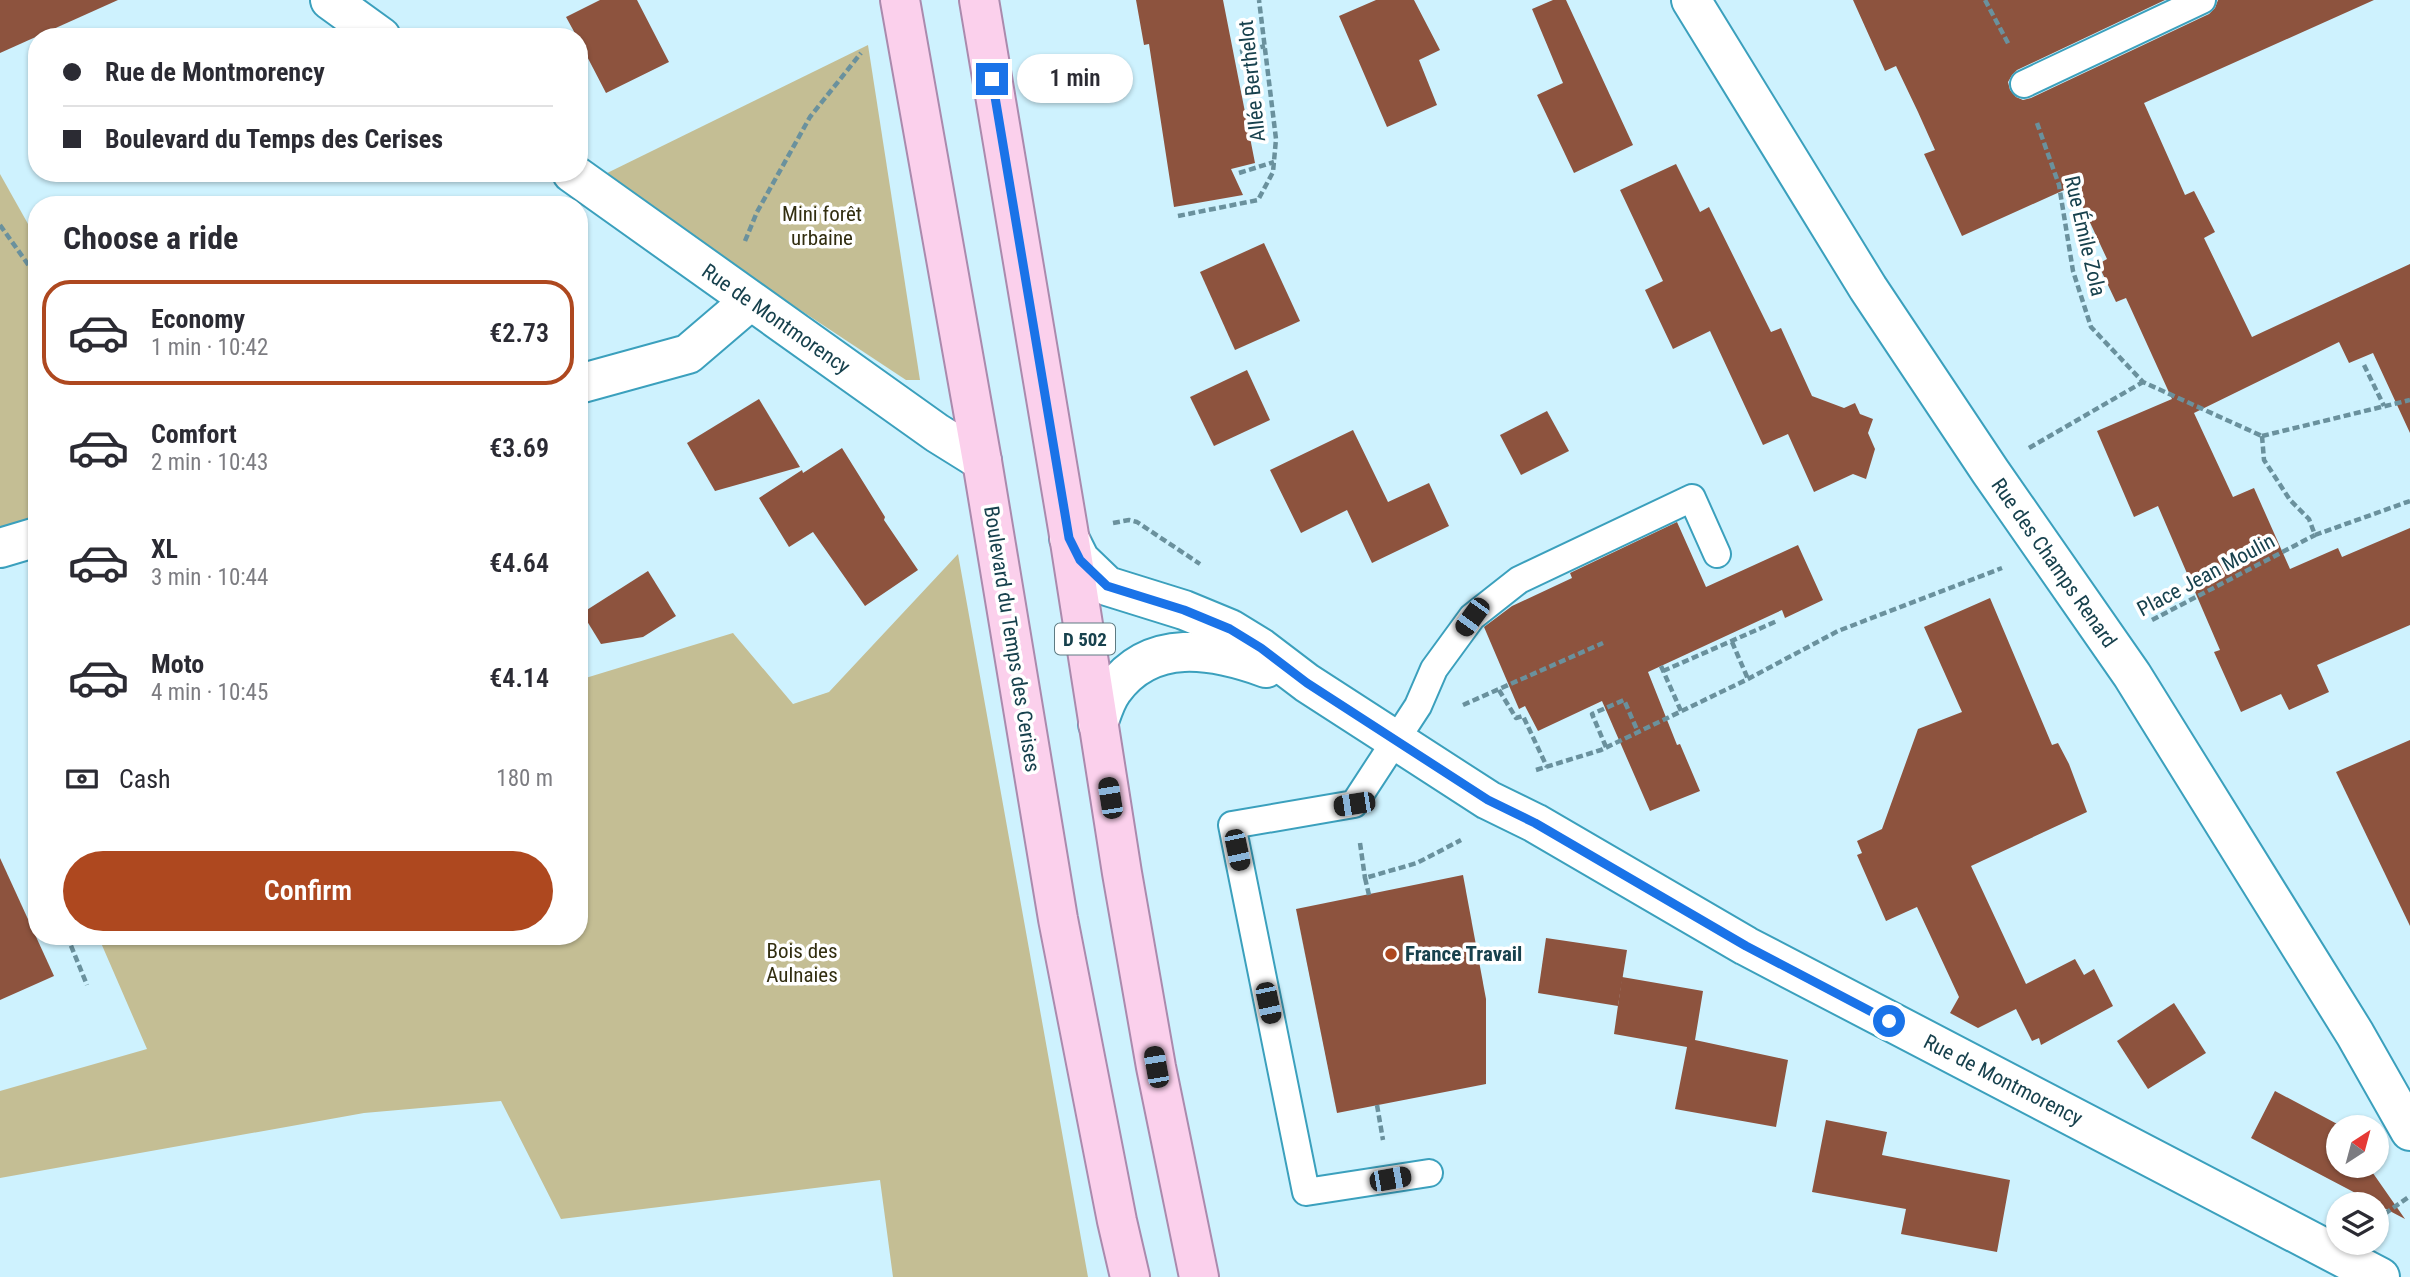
<!DOCTYPE html>
<meta charset="utf-8">
<style>
body{margin:0;font-family:"Roboto Condensed",sans-serif;background:#f7f7f7;color:#2b2b33;height:100vh;display:flex;flex-direction:column;font-size:26px;white-space:nowrap}
*{box-sizing:border-box;margin:0}
p{font-size:23px;color:#7c7c81}
.icon{flex:none;width:38px;height:38px;fill:none;stroke:currentColor;stroke-width:2;stroke-linecap:round;stroke-linejoin:round}
.map{position:relative;flex:1;overflow:hidden}
.details{position:absolute;left:28px;top:196px;width:560px;height:749px;display:flex;flex-direction:column;background:#fff;border-radius:28px;box-shadow:0 2px 5px #0004}
.details>*{flex:none}
.hud{position:absolute;left:28px;top:28px;width:560px;height:154px;border-radius:28px;box-shadow:0 2px 5px #0004;display:grid;align-content:center;height:154px;padding:0 35px;background:#fff}
.needle{width:46px;rotate:36deg}
.controls{position:absolute;left:2326px;top:1115px;display:grid;gap:14px}
.controls a{display:grid;place-items:center;width:63px;height:63px;border-radius:50%;background:#fff;box-shadow:0 2px 5px #0004;font-size:35px}
.end{position:absolute;width:32px;height:32px;margin:-16px;border:9px solid #1a73e8;background:#fff;box-shadow:0 0 0 4px #fff}
.from{border-radius:50%}
.bubble{position:absolute;height:49px;border-radius:24px;background:#fff;box-shadow:0 2px 5px #0004;font-size:23px;font-weight:600;line-height:49px;text-align:center}
.car{position:absolute;width:21px;height:42px;margin:-21px -10px;border-radius:9px;box-shadow:0 0 5px 2px #0007;background:linear-gradient(#222 24%,#8ab4d8 0 40%,#222 0 76%,#8ab4d8 0 86%,#222 0)}
.hud b{display:flex;align-items:center;gap:24px;height:66px;font-size:26px}
.hud b+b{border-top:2px solid #e1e1e2}
.hud i{width:18px;height:18px;background:#2b2b33}
ul{padding:0;list-style:none}
li{display:flex;align-items:center;gap:21px;height:105px;margin:0 14px 10px;padding:0 21px;border:4px solid transparent;border-radius:28px}
li div{flex:1}
li b{display:block;font-size:26px}
li em{font-style:normal;font-weight:600}
li.selected{border-color:#ae481f}
li>.icon{width:63px;height:63px;stroke-width:1.5}
h2{padding:0 35px;font-size:32px;line-height:84px}
.pay{display:flex;align-items:center;gap:18px;height:77px;padding:0 35px;font-size:26px}
.pay p{margin-inline-start:auto}
.cta{display:flex;gap:14px;margin-top:auto;padding:14px 35px}
.cta a{flex:1;height:80px;border-radius:42px;background:#ae481f;color:#fff;font-size:28px;font-weight:600;line-height:80px;text-align:center}
.map>svg:first-child{display:block}
.green{fill:#c4be94}
.building{fill:#8d533e}
.lines{fill:none;stroke-linecap:round;stroke-linejoin:round}
.lane-casing{stroke:#3ba0bd;stroke-width:30}
.street-casing{stroke:#3ba0bd;stroke-width:42}
.primary-casing{stroke:#aa8aad;stroke-width:42}
.path{stroke:#6a919d;stroke-width:4.5;stroke-dasharray:7 3.5;stroke-linecap:butt}
.lane{stroke:#fff;stroke-width:26}
.street{stroke:#fff;stroke-width:38}
.primary{stroke:#fbd0ec;stroke-width:38}
.route{stroke:#1a73e8;stroke-width:9}
.poi-dot{fill:#ae481f;stroke:#fff;stroke-width:2.5}
.labels{text-anchor:middle;dominant-baseline:central;stroke-width:7;stroke-linejoin:round;paint-order:stroke}
.shield{fill:#fff;stroke:#5d7a82;stroke-width:2}
.shield-label{font-size:19px;font-weight:bold;fill:#17414d}
.street-label{font-size:21px;fill:#17414d;stroke:#fff}
.park-label{font-size:21px;fill:#322e10;stroke:#fff}
.poi-label{font-size:21px;font-weight:bold;fill:#17414d;stroke:#fff;text-anchor:start}
</style>
<div class="map">
<svg width="2410" height="1277" viewBox="0 0 2410 1277">
<rect width="100%" height="100%" fill="#cef2fe"/>
<g class="green">
<path d="M 868,45 L 920,380 L 906,380 L 599,177 Z"/>
<path d="M 0,174 L 37,240 L 37,537 L 0,548 Z"/>
<path d="M 958,554 L 1088,1277 L 893,1277 L 880,1180 L 561,1219 L 501,1101 L 364,1113 L 0,1178 L 0,1091 L 147,1049 L 98,936 L 579,936 L 579,680 L 733,633 L 793,704 L 829,692 Z"/>
</g>
<g class="building">
<path d="M 0,0 L 118,0 L 0,53 Z"/>
<path d="M 600,0 L 637,0 L 669,62 L 606,93 L 579,41 L 579,37 L 577,37 L 566,17 Z"/>
<path d="M 1136,0 L 1223,0 L 1255,163 L 1231,169 L 1243,195 L 1174,207 L 1149,44 L 1144,45 Z"/>
<path d="M 1376,0 L 1414,0 L 1440,50 L 1419,60 L 1437,105 L 1387,127 L 1339,16 Z"/>
<path d="M 1553,0 L 1566,0 L 1633,145 L 1574,173 L 1537,95 L 1563,83 L 1532,9 Z"/>
<path d="M 1853,0 L 2165,0 L 2017,70 L 2012,75 L 2008,82 L 2010,90 L 2016,97 L 2023,100 L 2031,98 L 2209,14 L 2215,8 L 2218,0 L 2374,0 L 2144,103 L 2185,195 L 2194,191 L 2215,232 L 2204,238 L 2252,337 L 2410,264 L 2410,433 L 2373,353 L 2349,363 L 2339,342 L 2194,413 L 2233,497 L 2254,488 L 2290,569 L 2338,548 L 2342,557 L 2410,528 L 2410,625 L 2317,665 L 2329,692 L 2289,710 L 2281,694 L 2241,712 L 2214,652 L 2220,650 L 2158,506 L 2134,517 L 2097,431 L 2172,399 L 2126,298 L 2116,302 L 2098,264 L 2107,259 L 2073,186 L 1962,236 L 1924,154 L 1935,150 L 1918,112 L 1896,66 L 1885,71 Z"/>
<path d="M 1676,164 L 1700,212 L 1709,207 L 1771,332 L 1781,328 L 1812,396 L 1844,408 L 1855,403 L 1860,414 L 1873,419 L 1868,433 L 1875,449 L 1866,479 L 1853,474 L 1814,492 L 1788,434 L 1763,445 L 1710,331 L 1673,349 L 1645,290 L 1663,281 L 1620,190 Z"/>
<path d="M 1264,243 L 1300,321 L 1235,350 L 1200,272 Z"/>
<path d="M 1247,370 L 1270,420 L 1214,446 L 1190,397 Z"/>
<path d="M 759,399 L 800,467 L 715,491 L 687,443 Z"/>
<path d="M 1547,411 L 1569,451 L 1521,475 L 1500,435 Z"/>
<path d="M 1353,430 L 1388,502 L 1429,483 L 1449,526 L 1372,563 L 1347,510 L 1301,533 L 1270,470 Z"/>
<path d="M 842,448 L 885,517 L 884,520 L 918,570 L 865,606 L 813,532 L 789,547 L 759,498 L 802,470 L 803,473 Z"/>
<path d="M 1677,522 L 1706,587 L 1798,545 L 1823,600 L 1785,618 L 1782,610 L 1648,672 L 1677,745 L 1680,744 L 1700,791 L 1650,811 L 1602,701 L 1538,731 L 1525,706 L 1519,709 L 1484,627 L 1512,606 L 1572,578 L 1570,573 Z"/>
<path d="M 648,571 L 676,616 L 643,637 L 601,644 L 582,613 Z"/>
<path d="M 1990,598 L 2052,745 L 2058,743 L 2069,764 L 2087,812 L 1971,866 L 2026,984 L 2075,959 L 2084,975 L 2094,969 L 2113,1006 L 2041,1045 L 2039,1038 L 2032,1041 L 2016,1009 L 1978,1028 L 1950,1013 L 1959,997 L 1917,907 L 1886,921 L 1857,855 L 1862,853 L 1857,841 L 1882,829 L 1918,729 L 1962,712 L 1924,627 Z"/>
<path d="M 2410,740 L 2410,926 L 2336,772 Z"/>
<path d="M 0,858 L 54,976 L 0,1000 Z"/>
<path d="M 1463,875 L 1486,999 L 1486,1084 L 1337,1113 L 1296,909 Z"/>
<path d="M 1546,938 L 1627,950 L 1618,1006 L 1538,993 Z"/>
<path d="M 1622,977 L 1703,991 L 1695,1040 L 1788,1060 L 1776,1127 L 1675,1109 L 1687,1047 L 1614,1034 Z"/>
<path d="M 2174,1003 L 2206,1053 L 2148,1089 L 2117,1041 Z"/>
<path d="M 2275,1091 L 2341,1126 L 2338,1127 L 2338,1166 L 2368,1166 L 2405,1219 L 2251,1138 Z"/>
<path d="M 1826,1120 L 1887,1132 L 1882,1155 L 2010,1180 L 1997,1252 L 1901,1234 L 1906,1209 L 1812,1192 Z"/>
</g>
<g class="lines">
<g class="lane-casing">
<g id="lane">
<path d="M 2024,84 L 2202,0"/>
<path d="M 1429,1173 L 1306,1192 L 1232,825 L 1354,804 L 1418,706 L 1434,669 L 1472,617 L 1519,580 L 1692,498 L 1717,554"/>
</g>
</g>
<g class="street-casing">
<g id="street">
<path d="M 330,0 L 381,37"/>
<path d="M 1691,0 L 1868,288 L 1990,471 L 2132,675 L 2355,1034 L 2410,1131"/>
<path d="M 572,173 L 937,433 L 982,461"/>
<path d="M 579,384 L 688,354 L 750,301"/>
<path d="M 1069,538 L 1080,560 L 1107,586 L 1184,610 L 1230,629 L 1261,648 L 1307,683 L 1488,800 L 1535,823 L 1746,946 L 2380,1277"/>
<path d="M 0,548 L 37,537"/>
<path d="M 1098,724 C 1102,713 1106,699 1113,690 C 1151,637 1213,649 1266,668"/>
</g>
</g>
<g class="primary-casing">
<g id="primary">
<path d="M 900,0 L 982,461 L 1058,919 L 1117,1221 L 1130,1277"/>
<path d="M 979,0 L 1068,529 L 1122,873 L 1156,1067 L 1199,1277"/>
</g>
</g>
<g class="path">
<path d="M 1985,0 L 2009,45"/>
<path d="M 1240,52 L 1265,46"/>
<path d="M 2037,123 L 2059,185 L 2073,271 L 2091,327 L 2143,382 L 2262,436"/>
<path d="M 1239,173 L 1274,162"/>
<path d="M 1178,216 L 1258,200 L 1273,172 L 1276,139 L 1259,0"/>
<path d="M 0,225 L 37,277"/>
<path d="M 745,241 L 757,212 L 810,117 L 861,53"/>
<path d="M 2364,365 L 2384,406"/>
<path d="M 2262,436 L 2264,460 L 2290,500 L 2309,519 L 2315,535 L 2410,501"/>
<path d="M 2262,436 L 2410,400"/>
<path d="M 2029,448 L 2143,382"/>
<path d="M 1113,523 L 1129,520 L 1137,522 L 1200,564"/>
<path d="M 2152,620 L 2315,535"/>
<path d="M 1732,642 L 1748,679"/>
<path d="M 1661,666 L 1681,711"/>
<path d="M 1663,671 L 1777,621"/>
<path d="M 1499,690 L 1516,718 L 1523,716 L 1547,767"/>
<path d="M 1463,705 L 1603,643"/>
<path d="M 1606,747 L 1592,714 L 1624,700 L 1638,732"/>
<path d="M 1536,770 L 1601,750 L 1748,679 L 1838,631 L 2002,568"/>
<path d="M 1360,843 L 1365,878"/>
<path d="M 1369,895 L 1365,878 L 1417,863 L 1461,840"/>
<path d="M 67,936 L 87,985"/>
<path d="M 1377,1105 L 1383,1140"/>
<path d="M 2376,1220 L 2410,1196"/>
</g>
<use href="#lane" class="lane"/>
<use href="#street" class="street"/>
<use href="#primary" class="primary"/>
</g>
<g class="lines">
<path class="route" d="M 992,79 L 1069,538 L 1080,560 L 1107,586 L 1184,610 L 1230,629 L 1261,648 L 1307,683 L 1488,800 L 1535,823 L 1746,946 L 1889,1021"/>
</g>
<circle class="poi-dot" cx="1391" cy="954" r="7"/>
<g class="labels">
<rect class="shield" x="1055" y="623.5" width="60" height="31" rx="5"/>
<g class="shield-label">
<text x="1085" y="639">D 502</text>
</g>
<g class="street-label">
<text transform="translate(1252 81) rotate(-96)">Allée Berthelot</text>
<text transform="translate(2085 236) rotate(77)">Rue Émile Zola</text>
<text transform="translate(776 319) rotate(35)">Rue de Montmorency</text>
<text transform="translate(2054 563) rotate(55)">Rue des Champs Renard</text>
<text transform="translate(2206 575) rotate(-28)">Place Jean Moulin</text>
<text transform="translate(1012 639) rotate(81)">Boulevard du Temps des Cerises</text>
<text transform="translate(2003 1080) rotate(27)">Rue de Montmorency</text>
</g>
<g class="park-label">
<text x="822" y="214">Mini forêt<tspan x="822" dy="24">urbaine</tspan></text>
<text x="802" y="951">Bois des<tspan x="802" dy="24">Aulnaies</tspan></text>
</g>
<g class="poi-label">
<text x="1405" y="954">France Travail</text>
</g>
</g>
</svg>
<div class="controls">
<a><svg class="needle" viewBox="-14 -14 28 28"><path d="M0-13l5 13h-10z" fill="#e53935"/><path d="M0 13l5-13h-10z" fill="#7c7c81"/></svg></a>
<a><svg class="icon" aria-label="layers" viewBox="0 0 24 24"><path d="M12 4l9 5-9 5-9-5zM3 14l9 5 9-5"/></svg></a>
</div>
<i class="end from" style="left:1889px;top:1021px"></i>
<i class="end" style="left:992px;top:79px"></i>
<div class="bubble" style="left:1017px;top:54px;width:116px">1 min</div>
<i class="car" style="left:1472px;top:617px;rotate:216deg"></i>
<i class="car" style="left:1110px;top:798px;rotate:351deg"></i>
<i class="car" style="left:1354px;top:804px;rotate:261deg"></i>
<i class="car" style="left:1237px;top:850px;rotate:168deg"></i>
<i class="car" style="left:1268px;top:1003px;rotate:168deg"></i>
<i class="car" style="left:1156px;top:1067px;rotate:350deg"></i>
<i class="car" style="left:1390px;top:1179px;rotate:80deg"></i>
<div class="hud">
<b><i class="from"></i>Rue de Montmorency</b>
<b><i></i>Boulevard du Temps des Cerises</b>
</div>
<section class="details">
<h2>Choose a ride</h2>
<ul>
<li class="selected"><svg class="icon" aria-label="car" viewBox="0 0 24 24"><path d="M5 17H2v-5l4-1 3-4h7l3 4 3 1v5h-3M9 17h6M6 11h13"/><circle cx="7" cy="17" r="2"/><circle cx="17" cy="17" r="2"/></svg><div><b>Economy</b><p>1 min · 10:42</p></div><em>€2.73</em></li>
<li><svg class="icon" aria-label="car" viewBox="0 0 24 24"><path d="M5 17H2v-5l4-1 3-4h7l3 4 3 1v5h-3M9 17h6M6 11h13"/><circle cx="7" cy="17" r="2"/><circle cx="17" cy="17" r="2"/></svg><div><b>Comfort</b><p>2 min · 10:43</p></div><em>€3.69</em></li>
<li><svg class="icon" aria-label="car" viewBox="0 0 24 24"><path d="M5 17H2v-5l4-1 3-4h7l3 4 3 1v5h-3M9 17h6M6 11h13"/><circle cx="7" cy="17" r="2"/><circle cx="17" cy="17" r="2"/></svg><div><b>XL</b><p>3 min · 10:44</p></div><em>€4.64</em></li>
<li><svg class="icon" aria-label="car" viewBox="0 0 24 24"><path d="M5 17H2v-5l4-1 3-4h7l3 4 3 1v5h-3M9 17h6M6 11h13"/><circle cx="7" cy="17" r="2"/><circle cx="17" cy="17" r="2"/></svg><div><b>Moto</b><p>4 min · 10:45</p></div><em>€4.14</em></li>
</ul>
<div class="pay"><svg class="icon" aria-label="cash" viewBox="0 0 24 24"><path d="M3 7h18v10H3z"/><circle cx="12" cy="12" r="2"/></svg>Cash<p>180 m</p></div>
<div class="cta"><a>Confirm</a></div>
</section>
</div>
